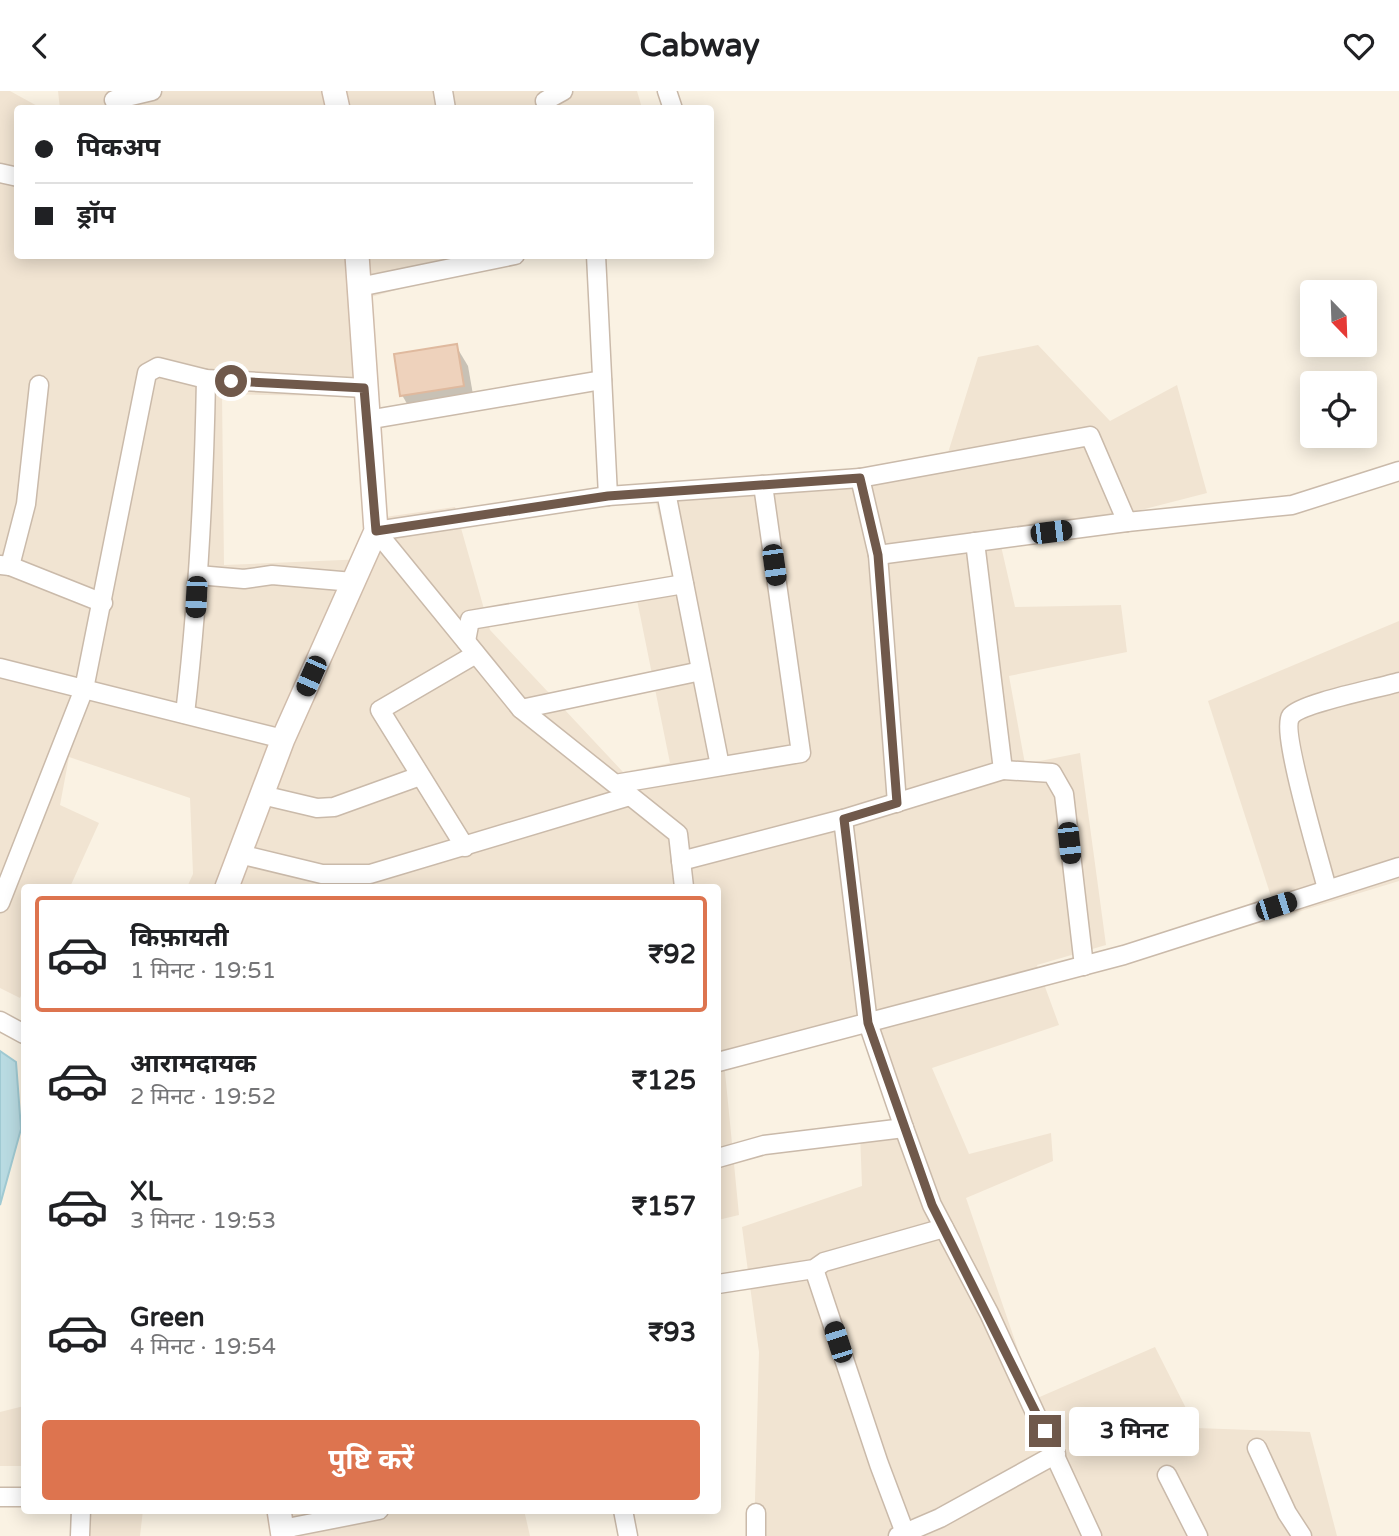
<!DOCTYPE html>
<html lang="hi">
<meta charset="utf-8">
<style>
body{margin:0;font-family:"Varela Round","Noto Sans Devanagari",sans-serif;background:#f2f2f2;color:#202124;height:100vh;display:flex;flex-direction:column;font-size:26px;white-space:nowrap}
*{box-sizing:border-box;margin:0}
p{font-size:23px;color:#757577}
.icon{flex:none;width:38px;height:38px;fill:none;stroke:currentColor;stroke-width:2;stroke-linecap:round;stroke-linejoin:round}
.map{position:relative;flex:1;overflow:hidden}
.sheet{position:absolute;left:21px;top:793px;width:700px;height:630px;display:flex;flex-direction:column;background:#fff;border-radius:7px;box-shadow:0 4px 18px #0003}
.sheet>*{flex:none}
.top-card{position:absolute;left:14px;top:14px;width:700px;height:154px;border-radius:7px;box-shadow:0 4px 18px #0003;display:grid;align-content:center;height:154px;padding:0 21px;background:#fff}
.needle{width:46px;rotate:157deg}
.buttons{position:absolute;left:1300px;top:189px;display:grid;gap:14px}
.buttons a{display:grid;place-items:center;width:77px;height:77px;border-radius:7px;background:#fff;box-shadow:0 4px 18px #0003;font-size:35px}
.end{position:absolute;width:32px;height:32px;margin:-16px;border:9px solid #70594b;background:#fff;box-shadow:0 0 0 4px #fff}
.from{border-radius:50%}
.bubble{position:absolute;height:49px;border-radius:7px;background:#fff;box-shadow:0 4px 18px #0003;font-size:23px;font-weight:700;line-height:49px;text-align:center}
.car{position:absolute;width:21px;height:42px;margin:-21px -10px;border-radius:9px;box-shadow:0 0 5px 2px #0007;background:linear-gradient(#222 24%,#8ab4d8 0 40%,#222 0 76%,#8ab4d8 0 86%,#222 0)}
.top-card b{display:flex;align-items:center;gap:24px;height:66px;font-size:26px}
.top-card b+b{border-top:2px solid #e0e0e0}
.top-card i{width:18px;height:18px;background:#202124}
ul{padding:12px 0 0;list-style:none}
li{display:flex;align-items:center;gap:21px;height:116px;margin:0 14px 10px;padding:0 7px;border:4px solid transparent;border-radius:7px}
li div{flex:1}
li b{display:block;font-size:26px}
li em{font-style:normal;font-weight:700}
li.selected{border-color:#dd744f}
li>.icon{width:63px;height:63px;stroke-width:1.5}
.cta{display:flex;gap:14px;margin-top:auto;padding:14px 21px}
.cta a{flex:1;height:80px;border-radius:7px;background:#dd744f;color:#fff;font-size:28px;font-weight:700;line-height:80px;text-align:center}
header{display:flex;justify-content:space-between;align-items:center;height:91px;padding:0 21px;background:#fff;font-size:32px;font-weight:700}
.map>svg:first-child{display:block}
.residential{fill:#f1e4d2}
.water{fill:#b9dbe2;stroke:#a0cad3;stroke-width:2}
.shadow{fill:#0003}
.building{fill:#eed2bc;stroke:#dfb99e;stroke-width:2}
.lines{fill:none;stroke-linecap:round;stroke-linejoin:round}
.street-casing{stroke:#cabaaa;stroke-width:21}
.secondary-casing{stroke:#d0bcab;stroke-width:26}
.street{stroke:#fff;stroke-width:18}
.secondary{stroke:#fff;stroke-width:23}
.route{stroke:#70594b;stroke-width:9}
</style>
<header><svg class="icon" aria-label="back" viewBox="0 0 24 24"><path d="M15 5l-7 7 7 7"/></svg>Cabway<svg class="icon" aria-label="heart" viewBox="0 0 24 24"><path d="M12 20l-8-8c-3-5 5-10 8-4 3-6 11-1 8 4z"/></svg></header>
<div class="map">
<svg width="1399" height="1445" viewBox="0 0 1399 1445">
<rect width="100%" height="100%" fill="#faf2e3"/>
<g class="residential">
<path d="M 0,0 L 10,0 L 41,17 L 18,18 L 18,164 L 517,165 L 371,206 L 375,306 L 222,303 L 224,474 L 366,468 L 385,426 L 455,416 L 490,539 L 623,681 L 670,672 L 637,509 L 674,494 L 655,407 L 947,365 L 978,266 L 1038,254 L 1110,330 L 1177,294 L 1207,402 L 1001,455 L 1015,516 L 1121,514 L 1127,561 L 1009,585 L 1025,673 L 1080,662 L 1106,854 L 1037,874 L 1059,934 L 932,977 L 969,1063 L 1051,1042 L 1053,1070 L 966,1107 L 1035,1308 L 1155,1256 L 1196,1337 L 1310,1341 L 1337,1445 L 754,1445 L 759,1261 L 742,1136 L 862,1095 L 860,1042 L 895,1031 L 862,941 L 724,971 L 739,1124 L 718,1129 L 718,796 L 187,796 L 193,783 L 190,707 L 69,666 L 60,714 L 99,732 L 70,796 L 24,796 L 24,898 L 20,907 L 0,897 Z"/>
<path d="M 58,0 L 637,0 L 642,17 L 60,18 Z"/>
<path d="M 1399,530 L 1399,790 L 1278,827 L 1208,610 Z"/>
<path d="M 24,1315 L 24,1375 L 0,1375 L 0,1321 Z"/>
<path d="M 79,1419 L 143,1419 L 140,1445 L 82,1445 Z"/>
<path d="M 273,1419 L 524,1419 L 530,1445 L 278,1445 Z"/>
</g>
<path class="water" d="M 0,960 L 16,971 L 21,1038 L 0,1114 Z"/>
<path class="shadow" d="M 456,255 L 468,275 L 475,315 L 414,325 L 402,304 Z"/>
<path class="building" d="M 457,253 L 464,295 L 400,305 L 394,263 Z"/>
<g class="lines">
<g class="street-casing">
<g id="street">
<path d="M 443,0 L 446,18"/>
<path d="M 667,0 L 673,18"/>
<path d="M 114,9 L 152,0"/>
<path d="M 545,10 L 563,0"/>
<path d="M 0,82 L 18,86"/>
<path d="M 359,196 L 515,164"/>
<path d="M 367,329 L 602,289"/>
<path d="M 860,387 L 878,464 L 1127,431"/>
<path d="M 666,401 L 720,675"/>
<path d="M 608,405 L 860,387 L 1090,345 L 1127,431 L 1292,414 L 1399,380"/>
<path d="M 376,440 L 521,618 L 615,693 L 801,662 L 763,394"/>
<path d="M 376,440 L 608,405 L 596,164"/>
<path d="M 878,464 L 897,712"/>
<path d="M 0,474 L 10,475 L 103,512"/>
<path d="M 10,475 L 26,413 L 39,294"/>
<path d="M 198,484 L 244,488 L 272,484 L 353,491"/>
<path d="M 466,550 L 470,529 L 684,493"/>
<path d="M 0,577 L 283,648"/>
<path d="M 521,618 L 701,580"/>
<path d="M 185,623 C 198,512 204,400 206,288"/>
<path d="M 1003,679 L 1052,682 L 1064,703 L 1084,875"/>
<path d="M 623,699 L 678,743 L 684,796"/>
<path d="M 262,704 L 317,717 L 334,716 L 420,685"/>
<path d="M 843,728 L 1003,679 L 975,451"/>
<path d="M 465,756 L 380,619 L 476,563"/>
<path d="M 239,763 L 322,783 L 370,783 L 630,705"/>
<path d="M 681,770 L 843,728 L 868,932 L 904,1037 L 932,1114 L 989,1222 L 1092,1445"/>
<path d="M 1327,798 C 1321,773 1280,640 1291,625 C 1301,612 1380,597 1399,591"/>
<path d="M 0,812 L 84,598 L 147,282 L 158,276 L 206,288 L 364,297"/>
<path d="M 0,930 L 24,943"/>
<path d="M 718,971 L 1124,864 L 1399,776"/>
<path d="M 718,1067 L 764,1054 L 904,1037"/>
<path d="M 814,1178 L 879,1373 L 905,1442"/>
<path d="M 718,1193 L 814,1178 L 824,1171 L 944,1137"/>
<path d="M 1257,1357 L 1287,1422 L 1302,1445"/>
<path d="M 1167,1384 L 1198,1445"/>
<path d="M 0,1406 L 24,1406"/>
<path d="M 623,1419 L 628,1445"/>
<path d="M 282,1438 L 379,1419"/>
<path d="M 80,1445 L 81,1419"/>
<path d="M 756,1445 L 756,1422"/>
<path d="M 898,1445 L 940,1427 L 1056,1363"/>
</g>
</g>
<g class="secondary-casing">
<g id="secondary">
<path d="M 334,0 L 338,18"/>
<path d="M 227,796 L 283,648 L 376,440 L 357,164"/>
<path d="M 279,1419 L 283,1445"/>
</g>
</g>
<use href="#street" class="street"/>
<use href="#secondary" class="secondary"/>
</g>
<g class="lines">
<path class="route" d="M 231,290 L 364,297 L 376,440 L 608,405 L 860,387 L 878,464 L 897,712 L 844,728 L 868,932 L 932,1114 L 1045,1340"/>
</g>
</svg>
<div class="buttons">
<a><svg class="needle" viewBox="-14 -14 28 28"><path d="M0-13l5 13h-10z" fill="#e53935"/><path d="M0 13l5-13h-10z" fill="#757577"/></svg></a>
<a><svg class="icon" aria-label="locate" viewBox="0 0 24 24"><circle cx="12" cy="12" r="6"/><path d="M12 2v4M12 18v4M2 12h4M18 12h4"/></svg></a>
</div>
<i class="end from" style="left:231px;top:290px"></i>
<i class="end" style="left:1045px;top:1340px"></i>
<div class="bubble" style="left:1069px;top:1316px;width:130px">3 मिनट</div>
<i class="car" style="left:1051px;top:441px;rotate:83deg"></i>
<i class="car" style="left:774px;top:474px;rotate:172deg"></i>
<i class="car" style="left:196px;top:506px;rotate:183deg"></i>
<i class="car" style="left:311px;top:585px;rotate:204deg"></i>
<i class="car" style="left:1069px;top:752px;rotate:174deg"></i>
<i class="car" style="left:1276px;top:815px;rotate:72deg"></i>
<i class="car" style="left:838px;top:1251px;rotate:342deg"></i>
<div class="top-card">
<b><i class="from"></i>पिकअप</b>
<b><i></i>ड्रॉप</b>
</div>
<section class="sheet">
<ul>
<li class="selected"><svg class="icon" aria-label="car" viewBox="0 0 24 24"><path d="M5 17H2v-5l4-1 3-4h7l3 4 3 1v5h-3M9 17h6M6 11h13"/><circle cx="7" cy="17" r="2"/><circle cx="17" cy="17" r="2"/></svg><div><b>किफ़ायती</b><p>1 मिनट · 19:51</p></div><em>₹92</em></li>
<li><svg class="icon" aria-label="car" viewBox="0 0 24 24"><path d="M5 17H2v-5l4-1 3-4h7l3 4 3 1v5h-3M9 17h6M6 11h13"/><circle cx="7" cy="17" r="2"/><circle cx="17" cy="17" r="2"/></svg><div><b>आरामदायक</b><p>2 मिनट · 19:52</p></div><em>₹125</em></li>
<li><svg class="icon" aria-label="car" viewBox="0 0 24 24"><path d="M5 17H2v-5l4-1 3-4h7l3 4 3 1v5h-3M9 17h6M6 11h13"/><circle cx="7" cy="17" r="2"/><circle cx="17" cy="17" r="2"/></svg><div><b>XL</b><p>3 मिनट · 19:53</p></div><em>₹157</em></li>
<li><svg class="icon" aria-label="car" viewBox="0 0 24 24"><path d="M5 17H2v-5l4-1 3-4h7l3 4 3 1v5h-3M9 17h6M6 11h13"/><circle cx="7" cy="17" r="2"/><circle cx="17" cy="17" r="2"/></svg><div><b>Green</b><p>4 मिनट · 19:54</p></div><em>₹93</em></li>
</ul>
<div class="cta"><a>पुष्टि करें</a></div>
</section>
</div>
